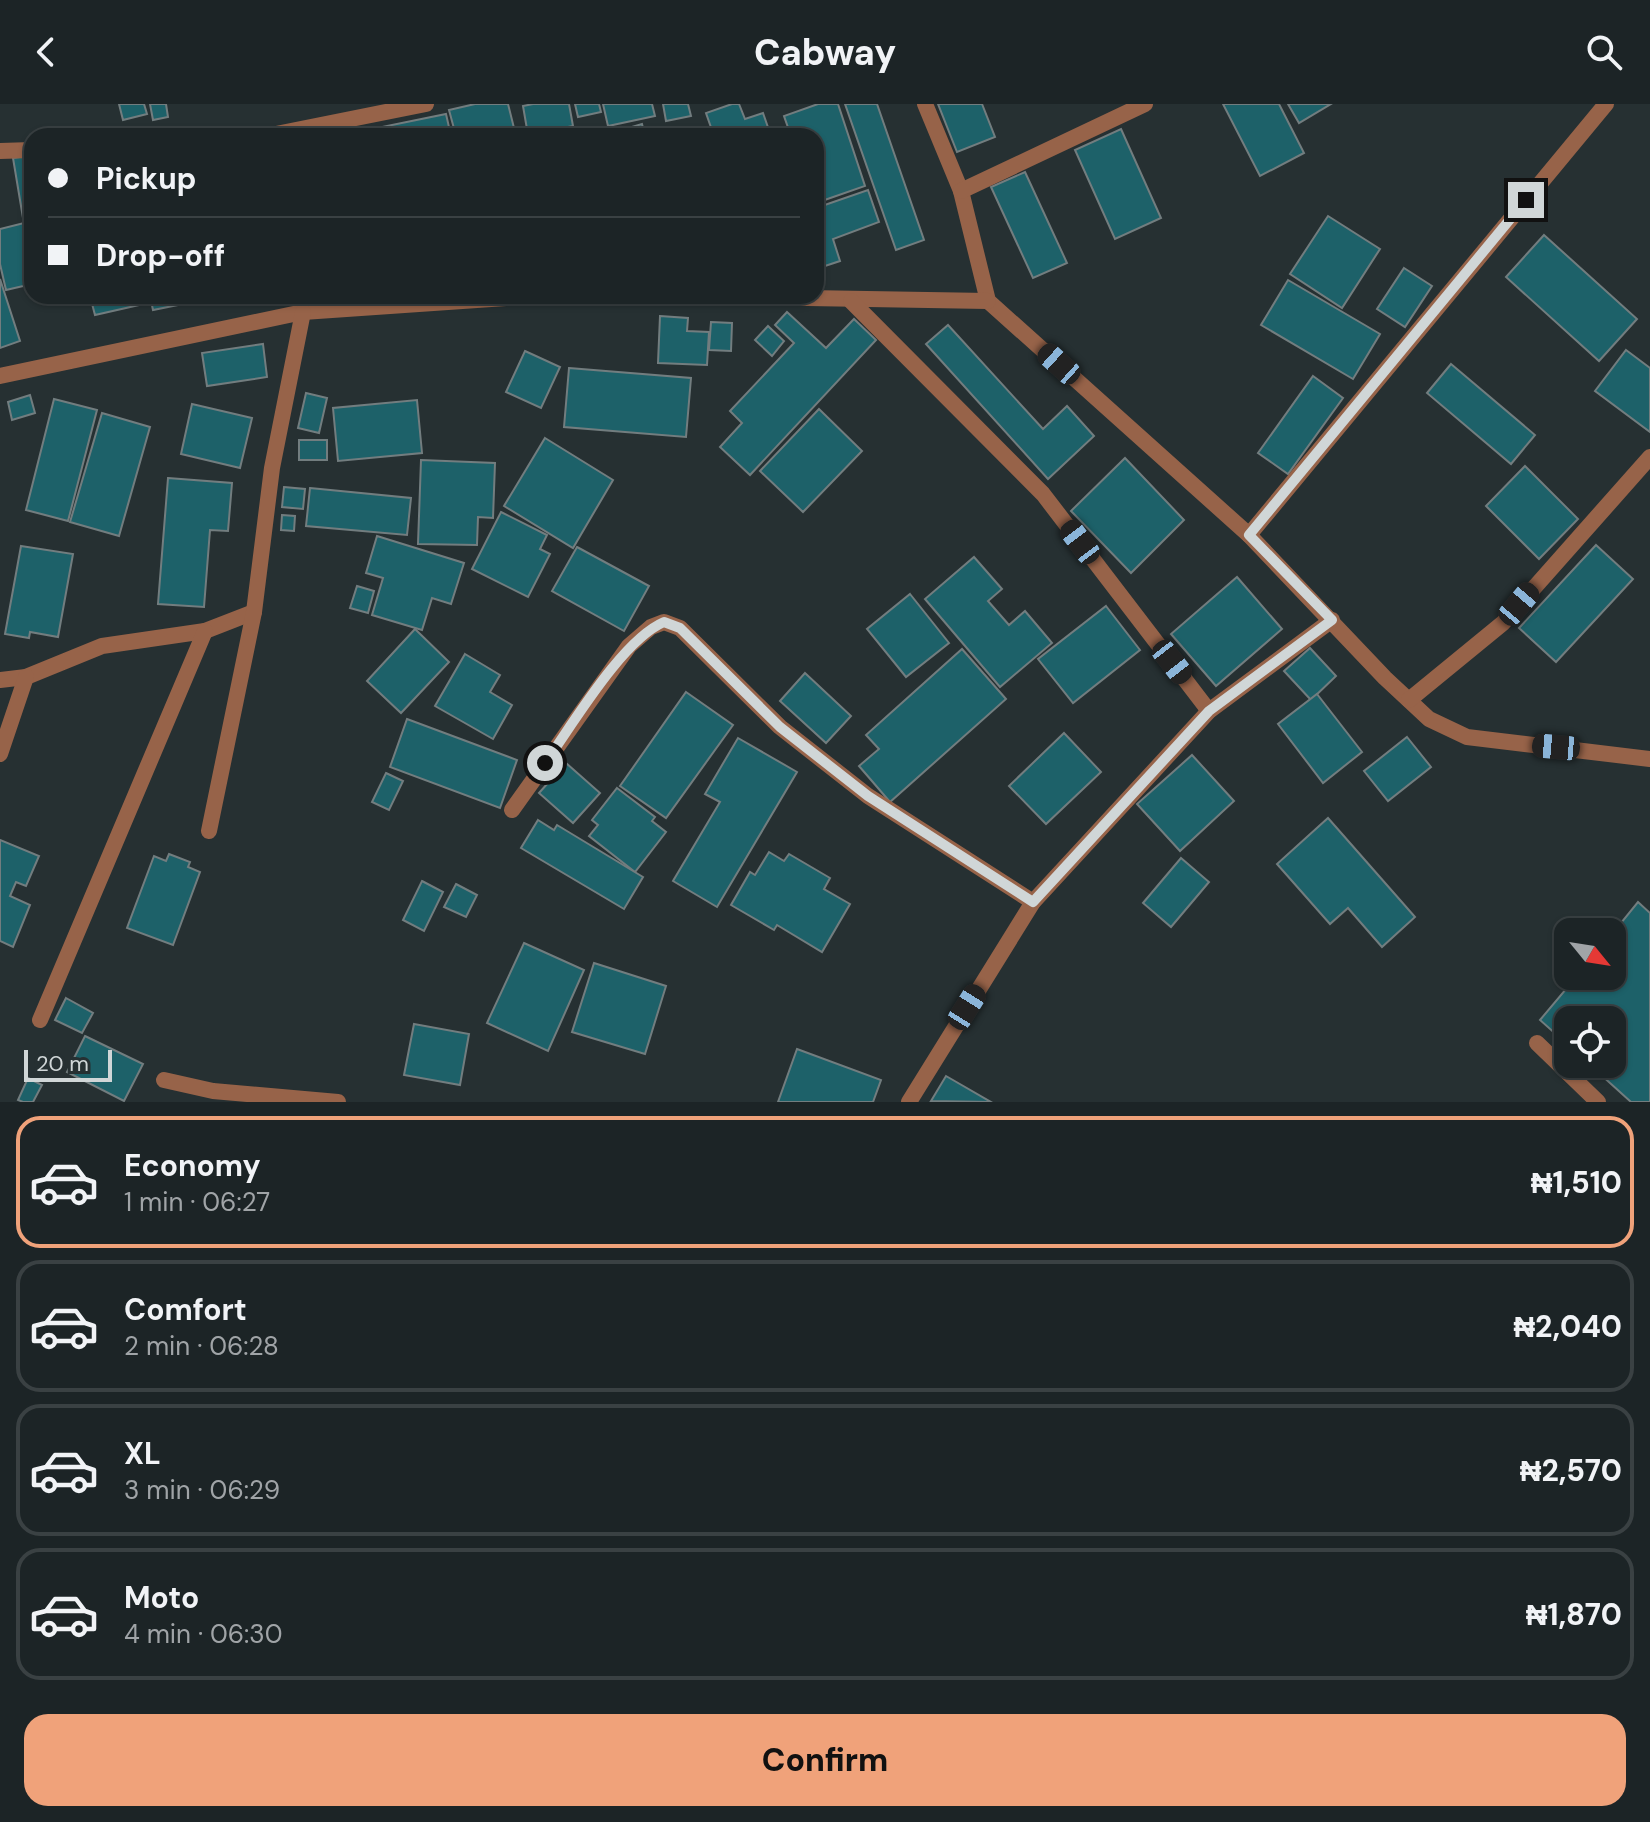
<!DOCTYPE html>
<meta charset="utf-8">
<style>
body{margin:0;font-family:"DM Sans",sans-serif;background:#252c2e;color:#f1f3f6;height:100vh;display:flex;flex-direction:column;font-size:30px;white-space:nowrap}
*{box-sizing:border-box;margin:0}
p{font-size:26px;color:#a0a4a7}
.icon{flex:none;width:44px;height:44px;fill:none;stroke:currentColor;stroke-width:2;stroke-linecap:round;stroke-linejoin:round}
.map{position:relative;height:998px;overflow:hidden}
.side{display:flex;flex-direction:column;background:#1c2426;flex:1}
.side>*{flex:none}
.guide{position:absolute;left:24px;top:24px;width:800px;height:176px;border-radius:24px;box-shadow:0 2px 6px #0004,0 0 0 2px #3a4143;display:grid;align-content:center;height:176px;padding:0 24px;background:#1c2426}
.needle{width:52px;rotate:120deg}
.fabs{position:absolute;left:1554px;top:814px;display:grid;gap:16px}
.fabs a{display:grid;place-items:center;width:72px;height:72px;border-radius:16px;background:#1c2426;box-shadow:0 2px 6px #0004,0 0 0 2px #3a4143;font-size:40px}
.scale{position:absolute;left:24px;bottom:20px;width:88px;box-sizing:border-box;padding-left:8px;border:4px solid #d0d6d7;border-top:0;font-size:22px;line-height:28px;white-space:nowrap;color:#d0d6d7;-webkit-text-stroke:6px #263032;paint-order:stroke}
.end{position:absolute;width:36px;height:36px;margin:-18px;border:10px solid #d0d6d7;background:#111;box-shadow:0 0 0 4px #111}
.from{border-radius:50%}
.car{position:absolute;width:24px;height:48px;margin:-24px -12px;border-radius:10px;box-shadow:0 0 6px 2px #0007;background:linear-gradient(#222 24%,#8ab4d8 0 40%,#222 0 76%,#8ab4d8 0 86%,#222 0)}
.guide b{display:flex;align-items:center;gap:28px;height:76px;font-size:30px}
.guide b+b{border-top:2px solid #3a4143}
.guide i{width:20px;height:20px;background:#f1f3f6}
ul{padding:14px 0 0;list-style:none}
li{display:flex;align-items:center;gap:24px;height:132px;margin:0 16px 12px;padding:0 8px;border:4px solid #3a4143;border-radius:24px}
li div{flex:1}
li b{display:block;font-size:30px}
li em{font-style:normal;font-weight:800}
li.current{border-color:#f0a27a}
li>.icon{width:72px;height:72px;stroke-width:1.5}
.button{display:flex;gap:16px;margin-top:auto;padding:16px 24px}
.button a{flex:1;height:92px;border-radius:24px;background:#f0a27a;color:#111;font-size:32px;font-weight:800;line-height:92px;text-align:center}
header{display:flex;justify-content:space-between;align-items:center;height:104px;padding:0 24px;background:#1c2426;font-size:36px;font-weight:800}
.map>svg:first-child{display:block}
.building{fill:#1d6169;stroke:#727d7f;stroke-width:2}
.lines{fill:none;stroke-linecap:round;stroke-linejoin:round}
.minor{stroke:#976349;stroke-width:16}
.route{stroke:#d0d6d7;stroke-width:10}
</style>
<header><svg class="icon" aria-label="back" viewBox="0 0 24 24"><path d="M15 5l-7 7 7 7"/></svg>Cabway<svg class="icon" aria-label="search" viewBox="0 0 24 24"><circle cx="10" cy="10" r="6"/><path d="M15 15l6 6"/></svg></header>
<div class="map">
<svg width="1650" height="998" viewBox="0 0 1650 998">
<rect width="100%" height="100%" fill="#263032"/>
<g class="building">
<path d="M 119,0 L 144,0 L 147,10 L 123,16 Z"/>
<path d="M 150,0 L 166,0 L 168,13 L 153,16 Z"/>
<path d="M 475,0 L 508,0 L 516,32 L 456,32 L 449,6 Z"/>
<path d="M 533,0 L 569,0 L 573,22 L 528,31 L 523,2 Z"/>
<path d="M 575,0 L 599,0 L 601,8 L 578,13 Z"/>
<path d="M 603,0 L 652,0 L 655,12 L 608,22 Z"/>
<path d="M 663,0 L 688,0 L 691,12 L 666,17 Z"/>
<path d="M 732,0 L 739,0 L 745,15 L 763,9 L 771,32 L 714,32 L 706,9 Z"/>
<path d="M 818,0 L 838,0 L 865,82 L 816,99 L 816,32 L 791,32 L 784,12 Z"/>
<path d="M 845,0 L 877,0 L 924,136 L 896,146 Z"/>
<path d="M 938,0 L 982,0 L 995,33 L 957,48 Z"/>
<path d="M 1223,0 L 1279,0 L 1304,49 L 1260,72 Z"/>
<path d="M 1288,0 L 1331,0 L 1299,19 Z"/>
<path d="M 446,10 L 451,32 L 383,32 L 382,23 Z"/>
<path d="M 642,20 L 645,32 L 601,32 Z"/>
<path d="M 1121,25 L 1161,114 L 1115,135 L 1075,46 Z"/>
<path d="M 32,51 L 32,112 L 23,114 L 13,54 Z"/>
<path d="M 1025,68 L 1067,159 L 1033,174 L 991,83 Z"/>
<path d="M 868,86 L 879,118 L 833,135 L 840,157 L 825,162 L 816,138 L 816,104 Z"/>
<path d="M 1328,112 L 1380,145 L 1342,204 L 1290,170 Z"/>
<path d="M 32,117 L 32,180 L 6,186 L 0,160 L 0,125 Z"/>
<path d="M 1544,131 L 1637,215 L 1599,257 L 1506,173 Z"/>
<path d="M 1404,164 L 1432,182 L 1405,223 L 1377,205 Z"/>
<path d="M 0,175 L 20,237 L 0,244 Z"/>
<path d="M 1288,176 L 1380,230 L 1353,275 L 1261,221 Z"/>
<path d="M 90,192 L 146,192 L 148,199 L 95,211 Z"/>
<path d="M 150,192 L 197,192 L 198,197 L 153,206 Z"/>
<path d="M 787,208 L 826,244 L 854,215 L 876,236 L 750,371 L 720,343 L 742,319 L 730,307 L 794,239 L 775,221 Z"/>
<path d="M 660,212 L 688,214 L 687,227 L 709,228 L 707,261 L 658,259 Z"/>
<path d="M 711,218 L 732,219 L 731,247 L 709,246 Z"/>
<path d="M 948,221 L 1043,325 L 1067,302 L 1094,332 L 1048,375 L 926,240 Z"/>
<path d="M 768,222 L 784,237 L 772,252 L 755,236 Z"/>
<path d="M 263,240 L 267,273 L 207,282 L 202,249 Z"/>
<path d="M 1626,246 L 1650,264 L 1650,328 L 1595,287 Z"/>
<path d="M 525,247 L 560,263 L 541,304 L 506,288 Z"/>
<path d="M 1451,260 L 1535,331 L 1511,360 L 1427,289 Z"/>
<path d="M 569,264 L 691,274 L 686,333 L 564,323 Z"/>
<path d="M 1313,272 L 1343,294 L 1288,370 L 1258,349 Z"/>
<path d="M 306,289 L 327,294 L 319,329 L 298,324 Z"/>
<path d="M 30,291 L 35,309 L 12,316 L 8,298 Z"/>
<path d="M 54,295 L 97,306 L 68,417 L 26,406 Z"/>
<path d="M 417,296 L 422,349 L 338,357 L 333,304 Z"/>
<path d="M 192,300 L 252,314 L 240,364 L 181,350 Z"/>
<path d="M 819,305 L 862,347 L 803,408 L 760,367 Z"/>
<path d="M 102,309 L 150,323 L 119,432 L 70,418 Z"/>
<path d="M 545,334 L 613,376 L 573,444 L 504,402 Z"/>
<rect x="299" y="336" width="28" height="20"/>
<path d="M 1125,354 L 1184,416 L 1131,469 L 1071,407 Z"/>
<path d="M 421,356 L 495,359 L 493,414 L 478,413 L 477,441 L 418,440 Z"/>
<path d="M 1525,362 L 1578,415 L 1539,455 L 1486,402 Z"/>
<path d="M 168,374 L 232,379 L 228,427 L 210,426 L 204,503 L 158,500 Z"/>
<path d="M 284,383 L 305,385 L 303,405 L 282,403 Z"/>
<path d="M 310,384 L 411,394 L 407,431 L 306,422 Z"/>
<path d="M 501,408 L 547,431 L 540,445 L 550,450 L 528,493 L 472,465 Z"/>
<path d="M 282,411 L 295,412 L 294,427 L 281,426 Z"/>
<path d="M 377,432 L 464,459 L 451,500 L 432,494 L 422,526 L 372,511 L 383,474 L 366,469 Z"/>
<path d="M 1596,441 L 1633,475 L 1556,558 L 1519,524 Z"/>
<path d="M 21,442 L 73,450 L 58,533 L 30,528 L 29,534 L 5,530 Z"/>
<path d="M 577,443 L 649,482 L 624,527 L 552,487 Z"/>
<path d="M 974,453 L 1002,485 L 988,497 L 1009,521 L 1025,507 L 1052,539 L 1000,583 L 925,495 Z"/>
<path d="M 1237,473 L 1282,525 L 1216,582 L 1171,530 Z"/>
<path d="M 357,482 L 374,487 L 368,509 L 350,504 Z"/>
<path d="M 910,490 L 949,539 L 906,573 L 867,525 Z"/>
<path d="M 1106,502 L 1140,546 L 1073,599 L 1038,555 Z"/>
<path d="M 415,525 L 449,558 L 401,609 L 367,577 Z"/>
<path d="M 1310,544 L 1336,572 L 1311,596 L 1284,567 Z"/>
<path d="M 962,545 L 1006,595 L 890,698 L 859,662 L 879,645 L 866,631 Z"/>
<path d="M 465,550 L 500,571 L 490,588 L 512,601 L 493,635 L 435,602 Z"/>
<path d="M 805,569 L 851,612 L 826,639 L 780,597 Z"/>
<path d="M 686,588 L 733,621 L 666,714 L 620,682 Z"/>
<path d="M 1317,590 L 1362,648 L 1323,679 L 1278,620 Z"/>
<path d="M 407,615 L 517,656 L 500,704 L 390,663 Z"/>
<path d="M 1064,629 L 1101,668 L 1046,720 L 1009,682 Z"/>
<path d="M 1407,633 L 1431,663 L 1388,697 L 1364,667 Z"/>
<path d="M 738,634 L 797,668 L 717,803 L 673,777 L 720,698 L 705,690 Z"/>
<path d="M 1192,651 L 1234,697 L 1180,747 L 1137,700 Z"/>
<path d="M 566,659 L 600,689 L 573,719 L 539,689 Z"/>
<path d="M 386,669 L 403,677 L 389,706 L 372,698 Z"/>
<path d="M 617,684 L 655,713 L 652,717 L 666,728 L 635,768 L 589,732 L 598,721 L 592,716 Z"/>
<path d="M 1328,714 L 1415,813 L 1382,843 L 1348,804 L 1330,820 L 1277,760 Z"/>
<path d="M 538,716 L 554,726 L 557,721 L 643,773 L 624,805 L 521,744 Z"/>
<path d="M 0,736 L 39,752 L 26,782 L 16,778 L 10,792 L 30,801 L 13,843 L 0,837 Z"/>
<path d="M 769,748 L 784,757 L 789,750 L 830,774 L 824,785 L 850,800 L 822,848 L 777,821 L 774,826 L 731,801 L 750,768 L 755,771 Z"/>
<path d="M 169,750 L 190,758 L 188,763 L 200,768 L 173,841 L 127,824 L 154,752 L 166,757 Z"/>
<path d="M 1181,754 L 1209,778 L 1171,823 L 1143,799 Z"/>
<path d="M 422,777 L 443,788 L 424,827 L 403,816 Z"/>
<path d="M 456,780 L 477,791 L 466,813 L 444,803 Z"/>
<path d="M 1638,798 L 1650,809 L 1650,998 L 1631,998 L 1589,960 L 1612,960 L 1612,916 L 1568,916 L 1568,941 L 1540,916 L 1577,872 L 1612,872 L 1612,830 Z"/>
<path d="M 524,839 L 584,866 L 548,947 L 487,919 Z"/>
<path d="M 594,859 L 666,882 L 645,950 L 572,928 Z"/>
<path d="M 66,894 L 93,909 L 82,929 L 55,916 Z"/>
<path d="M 414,920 L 469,930 L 460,981 L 404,971 Z"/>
<path d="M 85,932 L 143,960 L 124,997 L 67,968 Z"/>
<path d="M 797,945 L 881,976 L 873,998 L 778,998 Z"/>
<path d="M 946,972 L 991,998 L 931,997 Z"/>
<path d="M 28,974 L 42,981 L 33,998 L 23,998 L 18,996 Z"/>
</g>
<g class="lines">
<g class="minor">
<path d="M 925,0 L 961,87 L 988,197 L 1249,431 L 1385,574 L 1429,615 L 1467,633 L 1650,655"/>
<path d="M 266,32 L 426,0"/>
<path d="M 0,47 L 32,46"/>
<path d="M 961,87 L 1145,0"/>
<path d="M 678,192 L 988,197"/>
<path d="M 851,197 L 1043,390 L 1209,607"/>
<path d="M 0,272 L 303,208 L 534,192"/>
<path d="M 1249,431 L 1606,0"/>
<path d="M 0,576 L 26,573 L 102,542 L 205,527 L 254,508"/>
<path d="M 1409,596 L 1503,519 L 1650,353"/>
<path d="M 0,650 L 26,573"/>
<path d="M 512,706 L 629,542 L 651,523 L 664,518 L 680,524 L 780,623 L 868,692 L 1033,798"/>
<path d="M 209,727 L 254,508 L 272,364 L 303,208"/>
<path d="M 40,916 L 205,527"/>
<path d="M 1537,939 L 1598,998"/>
<path d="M 164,976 L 213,987 L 338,998"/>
<path d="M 909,998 L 1033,798 L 1209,607 L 1332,516"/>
</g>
</g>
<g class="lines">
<path class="route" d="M 545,659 C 573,620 622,536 664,518 L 680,524 L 780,623 L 868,692 L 1033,798 L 1209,607 L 1332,516 L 1249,431 L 1526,96"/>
</g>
</svg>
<div class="fabs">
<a><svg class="needle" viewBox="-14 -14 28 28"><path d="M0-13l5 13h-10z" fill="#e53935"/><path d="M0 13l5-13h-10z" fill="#a0a4a7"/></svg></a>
<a><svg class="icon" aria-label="locate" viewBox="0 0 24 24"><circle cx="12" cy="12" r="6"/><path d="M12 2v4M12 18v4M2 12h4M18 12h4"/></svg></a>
</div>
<div class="scale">20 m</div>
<i class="end from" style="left:545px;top:659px"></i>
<i class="end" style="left:1526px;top:96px"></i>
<i class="car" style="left:1059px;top:260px;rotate:312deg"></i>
<i class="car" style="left:1080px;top:438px;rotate:323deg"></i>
<i class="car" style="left:1519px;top:500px;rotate:40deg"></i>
<i class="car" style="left:1172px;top:558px;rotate:142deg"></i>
<i class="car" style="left:1556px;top:643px;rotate:275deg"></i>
<i class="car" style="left:967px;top:903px;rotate:32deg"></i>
<div class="guide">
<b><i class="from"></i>Pickup</b>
<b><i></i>Drop-off</b>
</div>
</div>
<section class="side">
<ul>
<li class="current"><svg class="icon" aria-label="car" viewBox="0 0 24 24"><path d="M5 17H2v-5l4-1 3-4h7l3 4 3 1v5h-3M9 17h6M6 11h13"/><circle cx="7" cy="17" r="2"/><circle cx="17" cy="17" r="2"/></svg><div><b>Economy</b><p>1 min · 06:27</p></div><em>₦1,510</em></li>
<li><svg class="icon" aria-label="car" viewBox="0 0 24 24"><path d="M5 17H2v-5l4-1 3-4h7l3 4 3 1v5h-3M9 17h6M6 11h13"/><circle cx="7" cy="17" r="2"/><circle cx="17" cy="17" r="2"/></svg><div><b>Comfort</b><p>2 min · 06:28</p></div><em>₦2,040</em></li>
<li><svg class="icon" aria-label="car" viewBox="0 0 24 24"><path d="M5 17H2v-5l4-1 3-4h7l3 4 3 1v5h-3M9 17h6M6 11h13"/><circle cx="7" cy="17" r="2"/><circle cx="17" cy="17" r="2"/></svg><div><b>XL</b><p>3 min · 06:29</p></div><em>₦2,570</em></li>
<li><svg class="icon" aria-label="car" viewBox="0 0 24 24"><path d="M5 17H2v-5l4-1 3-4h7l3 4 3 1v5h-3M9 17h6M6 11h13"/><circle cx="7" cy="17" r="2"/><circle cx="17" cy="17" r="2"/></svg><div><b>Moto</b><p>4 min · 06:30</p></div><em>₦1,870</em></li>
</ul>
<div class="button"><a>Confirm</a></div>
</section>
